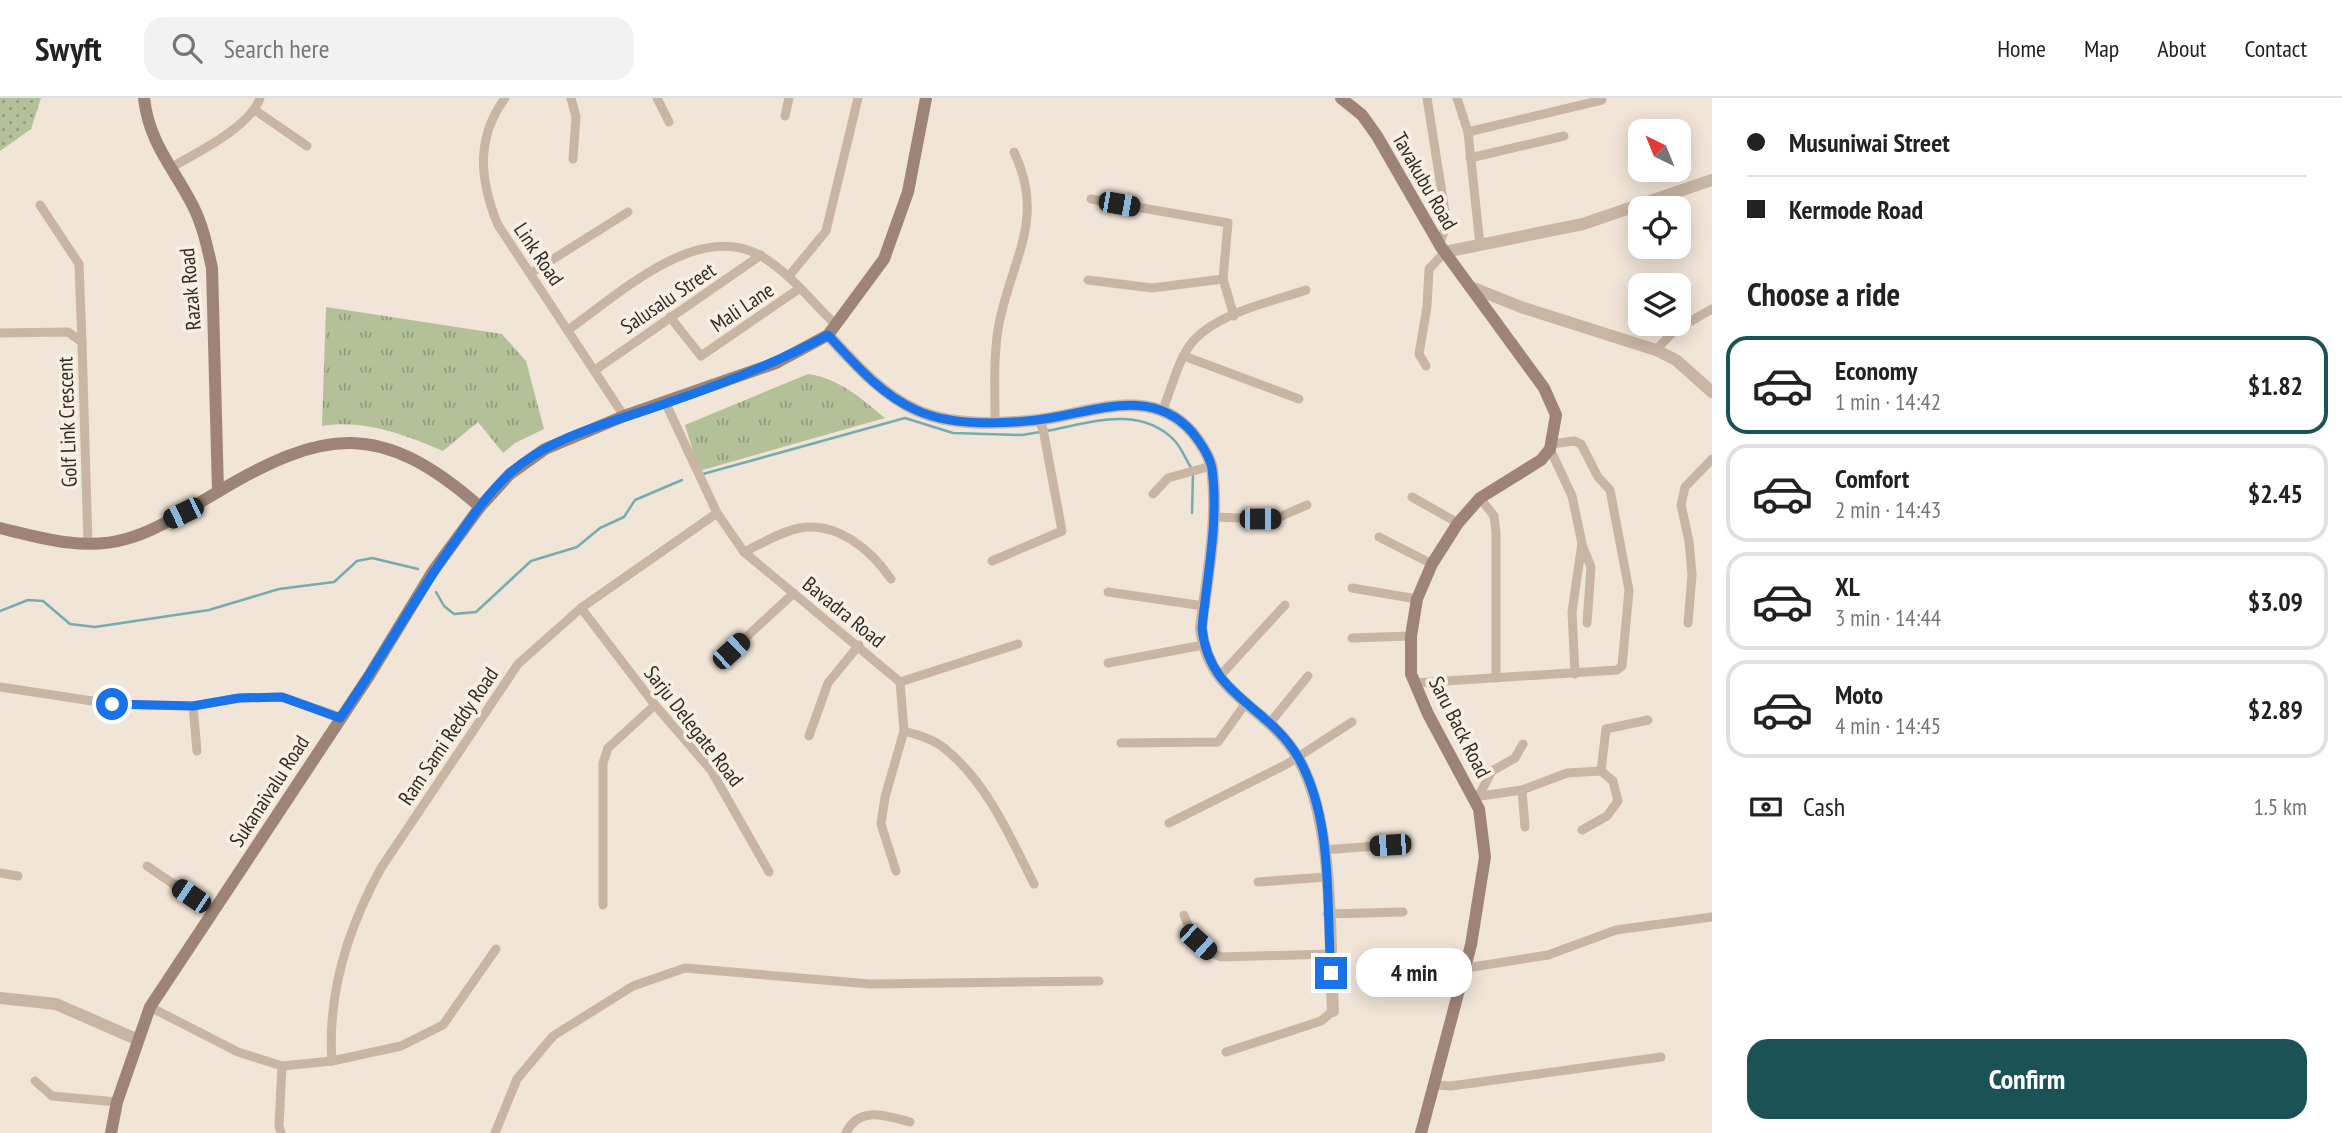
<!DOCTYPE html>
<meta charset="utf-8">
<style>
body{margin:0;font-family:"PT Sans Narrow",sans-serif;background:#f2f2f2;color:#222;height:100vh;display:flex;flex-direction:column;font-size:26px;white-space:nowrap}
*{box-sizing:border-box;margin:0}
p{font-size:23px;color:#767676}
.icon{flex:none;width:38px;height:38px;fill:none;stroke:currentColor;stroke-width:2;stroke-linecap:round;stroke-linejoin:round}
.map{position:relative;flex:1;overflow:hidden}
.side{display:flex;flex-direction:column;background:#fff;width:630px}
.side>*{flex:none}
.banner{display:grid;align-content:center;height:154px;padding:0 35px;background:#fff}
.needle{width:46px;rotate:317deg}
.tools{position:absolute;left:1628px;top:21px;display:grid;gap:14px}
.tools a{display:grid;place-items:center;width:63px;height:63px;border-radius:14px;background:#fff;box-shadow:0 4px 18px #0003;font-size:35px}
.end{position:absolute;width:32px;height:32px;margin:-16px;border:9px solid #1a73e8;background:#fff;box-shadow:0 0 0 4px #fff}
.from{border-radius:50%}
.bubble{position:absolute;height:49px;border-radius:21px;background:#fff;box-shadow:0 4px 18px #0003;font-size:23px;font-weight:800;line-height:49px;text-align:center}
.car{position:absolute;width:21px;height:42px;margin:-21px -10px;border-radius:9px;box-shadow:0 0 5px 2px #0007;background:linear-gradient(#222 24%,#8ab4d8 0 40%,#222 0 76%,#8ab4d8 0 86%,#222 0)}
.banner b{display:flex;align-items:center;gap:24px;height:66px;font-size:26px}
.banner b+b{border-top:2px solid #e0e0e0}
.banner i{width:18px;height:18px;background:#222}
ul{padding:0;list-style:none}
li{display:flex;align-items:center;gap:21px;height:98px;margin:0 14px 10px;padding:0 21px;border:4px solid #e0e0e0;border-radius:21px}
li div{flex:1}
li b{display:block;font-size:26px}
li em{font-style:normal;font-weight:800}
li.selected{border-color:#1b5256}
li>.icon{width:63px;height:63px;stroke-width:1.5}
h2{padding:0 35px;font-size:32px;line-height:84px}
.pay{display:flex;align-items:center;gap:18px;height:77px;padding:0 35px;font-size:26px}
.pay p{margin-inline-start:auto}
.button{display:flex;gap:14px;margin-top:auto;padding:14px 35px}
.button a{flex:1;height:80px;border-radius:21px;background:#1b5256;color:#fff;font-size:28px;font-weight:800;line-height:80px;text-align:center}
header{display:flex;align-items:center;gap:42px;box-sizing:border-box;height:98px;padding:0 35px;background:#fff;border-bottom:2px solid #e0e0e0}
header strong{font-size:33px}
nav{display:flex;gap:38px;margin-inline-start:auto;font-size:24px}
.search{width:490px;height:63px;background:#f2f2f2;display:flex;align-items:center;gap:18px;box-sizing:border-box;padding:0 24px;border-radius:21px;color:#767676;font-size:26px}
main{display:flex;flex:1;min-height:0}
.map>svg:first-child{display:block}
.grass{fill:url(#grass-dots)}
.park{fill:url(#park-tufts)}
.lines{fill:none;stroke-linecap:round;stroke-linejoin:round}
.stream{stroke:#77acae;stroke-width:2.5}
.minor{stroke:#c9b5a4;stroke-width:9}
.tertiary{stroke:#c9b5a4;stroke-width:12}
.secondary{stroke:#9d8476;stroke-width:12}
.route{stroke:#1a73e8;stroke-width:9}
.labels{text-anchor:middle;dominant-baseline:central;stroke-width:7;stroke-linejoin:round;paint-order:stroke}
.street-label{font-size:21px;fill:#342b26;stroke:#f9f0e4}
</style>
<header>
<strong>Swyft</strong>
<div class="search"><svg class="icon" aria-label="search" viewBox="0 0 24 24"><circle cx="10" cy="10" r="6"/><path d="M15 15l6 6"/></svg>Search here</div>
<nav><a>Home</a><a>Map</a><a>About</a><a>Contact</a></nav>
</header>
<main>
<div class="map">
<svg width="1712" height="1035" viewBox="0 0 1712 1035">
<defs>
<pattern id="grass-dots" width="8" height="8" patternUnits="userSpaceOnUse" patternTransform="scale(1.75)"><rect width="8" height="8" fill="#b3c098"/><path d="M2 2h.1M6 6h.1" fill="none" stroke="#929c7c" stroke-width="1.8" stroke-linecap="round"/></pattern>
<pattern id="park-tufts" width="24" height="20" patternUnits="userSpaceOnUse" patternTransform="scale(1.75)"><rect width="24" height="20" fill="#b3c098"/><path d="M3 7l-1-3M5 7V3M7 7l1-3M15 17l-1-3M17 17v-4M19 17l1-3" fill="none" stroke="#929c7c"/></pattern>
</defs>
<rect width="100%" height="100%" fill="#f1e5d8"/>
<path class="grass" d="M 0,0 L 41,0 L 31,31 L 0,53 Z"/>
<g class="park">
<path d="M 326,209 L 502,236 L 526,263 L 544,331 L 515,345 L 503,355 L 478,324 L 443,353 C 406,337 363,321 322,328 Z"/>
<path d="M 808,276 C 839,280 862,301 885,320 L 699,373 L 685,327 Z"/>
</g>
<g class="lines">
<g class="stream">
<path d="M 1047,333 C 1089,325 1140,306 1175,343 C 1182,351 1186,362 1192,371"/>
<path d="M 703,376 L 905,320 L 953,335 L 1022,337 L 1040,334"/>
<path d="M 1192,415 L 1193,376"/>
<path d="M 436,494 L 444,508 L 454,516 L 476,514 L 531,463 L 577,449 L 600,430 L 624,419 L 635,402 L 682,382"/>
<path d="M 0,513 L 28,502 L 43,503 L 70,526 L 95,529 L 209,512 L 279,491 L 334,484 L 357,463 L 372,460 L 418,471"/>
</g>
<g class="minor">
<path d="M 505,0 C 475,41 480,83 498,127 L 624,318"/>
<path d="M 571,0 L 576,19 L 573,61"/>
<path d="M 657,0 L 669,24"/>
<path d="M 1427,0 L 1447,127 L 1439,146"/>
<path d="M 1457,0 L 1468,34 L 1480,147"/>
<path d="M 256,13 L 307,48"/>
<path d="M 785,18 L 789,0"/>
<path d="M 1468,34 L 1602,2"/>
<path d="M 1470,60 L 1564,38"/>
<path d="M 172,69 C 198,54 250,29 260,0"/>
<path d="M 1091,101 L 1228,125 L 1223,181 L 1234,218"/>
<path d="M 40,107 L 79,166 L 82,244"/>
<path d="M 531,175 L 628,114"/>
<path d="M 789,178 L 826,133 L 858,0"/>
<path d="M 1088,182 L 1152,190 L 1223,181"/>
<path d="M 670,219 L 701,258 L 800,190"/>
<path d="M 568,232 C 617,198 697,121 761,158 C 790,175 812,204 836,227"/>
<path d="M 0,235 L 68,234 L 82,244 L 88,446"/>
<path d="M 1656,252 L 1675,232 L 1712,211"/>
<path d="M 1184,258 L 1299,301"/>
<path d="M 1426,268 L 1419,256 L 1427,209 L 1429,171 L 1445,154"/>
<path d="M 595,272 L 761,157"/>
<path d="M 666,306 L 717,415 L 744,454 L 900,584 L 904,633 L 885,699 L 881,726 L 896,773"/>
<path d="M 1163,311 C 1172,290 1178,260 1194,242 C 1220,214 1271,204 1306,192"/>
<path d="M 995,323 C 995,290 993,258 999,226 C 1012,160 1046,121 1014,54"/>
<path d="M 1550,351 L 1572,398 L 1582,445 L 1572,514 L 1575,576"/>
<path d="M 1153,396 L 1168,380 L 1211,368"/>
<path d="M 1412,399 L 1458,425"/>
<path d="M 1480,400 L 1494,418 L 1496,435 L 1496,580"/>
<path d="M 1213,419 L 1275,421 L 1307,407"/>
<path d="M 1379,439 L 1432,466"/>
<path d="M 1582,447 L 1591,469 L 1587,525"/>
<path d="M 744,454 C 761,446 782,433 800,430 C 837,423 871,452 891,481"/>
<path d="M 992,463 L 1062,433 L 1043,331 L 1038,322"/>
<path d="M 1352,490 L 1417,501"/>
<path d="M 1108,494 L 1204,508"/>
<path d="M 581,510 L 655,607 L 711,672 L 769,774"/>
<path d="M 1688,525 L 1692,477 L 1689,443 L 1681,407 L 1685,389 L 1712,361"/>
<path d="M 1352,540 L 1411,538"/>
<path d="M 731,553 L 794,495"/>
<path d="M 1108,565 L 1203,547"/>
<path d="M 1219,579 L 1285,507"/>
<path d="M 900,584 L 1018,546"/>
<path d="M 1415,585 L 1617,572 L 1622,568 L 1629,492 L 1610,392 L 1598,379 L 1581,346 L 1574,343 L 1551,346"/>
<path d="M 0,589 L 112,606 L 193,608 L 239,600 L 282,599 L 340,619"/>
<path d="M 193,608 L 197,653"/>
<path d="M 1270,625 L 1308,578"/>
<path d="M 904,633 C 918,637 933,641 944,650 C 987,684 1010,739 1034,786"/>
<path d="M 809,638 L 828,585 L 859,547"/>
<path d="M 1121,645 L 1218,644 L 1246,605"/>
<path d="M 1601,673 L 1606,631 L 1648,622"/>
<path d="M 1522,692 L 1525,729"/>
<path d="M 1479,697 L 1492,673 L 1515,660 L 1523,646"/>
<path d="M 1474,699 L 1522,692 L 1567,675 L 1601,673 L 1613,683 L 1618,703 L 1607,718 L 1582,732"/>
<path d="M 1169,725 L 1287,666 L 1352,624"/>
<path d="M 1323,752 L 1390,747"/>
<path d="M 147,768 L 213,813"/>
<path d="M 0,775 L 18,778"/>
<path d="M 1258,784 L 1326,779"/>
<path d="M 603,807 L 603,665 L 608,650 L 655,607"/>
<path d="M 1327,816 L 1403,814"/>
<path d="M 1184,817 C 1191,837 1201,851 1221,859 L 1330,856"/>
<path d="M 1466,870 L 1548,857 L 1616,832 L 1712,819"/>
<path d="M 150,909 L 238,954 L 282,968 L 332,963 L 401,948 L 443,927 L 496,851"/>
<path d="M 1226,954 L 1321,923 L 1333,913"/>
<path d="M 332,963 C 327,894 348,830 381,770 L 518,566 L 581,510 L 717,415"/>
<path d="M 35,983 L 52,998 L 117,1004"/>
<path d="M 1435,987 L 1451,988 L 1661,959"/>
<path d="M 281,1035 L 279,1028 L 282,968"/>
<path d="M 495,1035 L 517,981 L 553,938 L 633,888 L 685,870 L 870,886 L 1099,883"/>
<path d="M 846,1035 C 859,1007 886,1018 910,1024"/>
</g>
<g class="tertiary">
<path d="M 1445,154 L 1583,126 L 1712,82"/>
<path d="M 1471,189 L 1521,209 L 1656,252 L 1676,262 L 1712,294"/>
<path d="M 828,237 C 854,265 881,296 916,312 C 950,328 1001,326 1037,322 C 1089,316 1150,286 1192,334 C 1200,344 1210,358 1212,371 C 1219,423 1207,479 1201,530 C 1209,600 1267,606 1298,660 C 1335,724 1329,839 1333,913"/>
<path d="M 0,900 L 56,906 L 136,941"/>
</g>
<g class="secondary">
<path d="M 144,0 C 149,45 173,69 193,108 C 203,128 207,148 212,170 L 218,393"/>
<path d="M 1341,0 L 1362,17 L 1377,38 L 1441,149 L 1544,290 L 1556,317 L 1550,351 L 1541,362 L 1480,400 L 1458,425 L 1432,466 L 1417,501 L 1411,538 L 1411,576 L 1428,616 L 1479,711 L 1485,759 L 1471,847 L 1421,1035"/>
<path d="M 0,430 C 41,440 84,453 126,441 C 157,433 188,411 216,395 C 324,330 381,322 480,409"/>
<path d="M 111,1035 L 117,1004 L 150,909 L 369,578 L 433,473 L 480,409 L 510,376 L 545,351 L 624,318 L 776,265 L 828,237 L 884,161 L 908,94 L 926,0"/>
</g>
</g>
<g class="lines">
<path class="route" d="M 112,606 L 193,608 L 239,600 L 282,599 L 340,620 C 381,562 415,499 456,442 C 472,419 488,395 509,376 C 552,337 614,324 667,305 C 723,286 776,265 828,237 C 854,265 880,296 916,312 C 950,328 1001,326 1037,322 C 1090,316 1150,286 1192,334 C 1200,344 1210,358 1212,371 C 1219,423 1207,478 1202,530 C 1209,599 1267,606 1298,659 C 1334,722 1326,806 1331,875"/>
</g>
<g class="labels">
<g class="street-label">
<text transform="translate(1425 83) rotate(60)">Tavakubu Road</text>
<text transform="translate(539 156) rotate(56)">Link Road</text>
<text transform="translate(190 191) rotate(-95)">Razak Road</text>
<text transform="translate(668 200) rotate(-34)">Salusalu Street</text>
<text transform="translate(742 209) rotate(-34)">Mali Lane</text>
<text transform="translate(67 324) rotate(-92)">Golf Link Crescent</text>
<text transform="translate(844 514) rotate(39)">Bavadra Road</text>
<text transform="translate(694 628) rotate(52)">Sarju Delegate Road</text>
<text transform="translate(1460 629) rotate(63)">Saru Back Road</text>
<text transform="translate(448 638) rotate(-56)">Ram Sami Reddy Road</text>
<text transform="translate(269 693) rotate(-57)">Sukanaivalu Road</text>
</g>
</g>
</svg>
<div class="tools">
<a><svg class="needle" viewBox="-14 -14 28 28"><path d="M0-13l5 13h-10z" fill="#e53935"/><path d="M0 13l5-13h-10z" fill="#767676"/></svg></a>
<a><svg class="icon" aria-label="locate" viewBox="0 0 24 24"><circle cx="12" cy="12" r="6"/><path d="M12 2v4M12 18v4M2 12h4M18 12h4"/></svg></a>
<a><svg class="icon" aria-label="layers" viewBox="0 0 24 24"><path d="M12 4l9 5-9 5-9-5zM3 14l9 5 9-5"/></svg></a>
</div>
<i class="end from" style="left:112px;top:606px"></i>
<i class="end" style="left:1331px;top:875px"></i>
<div class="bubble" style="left:1356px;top:850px;width:116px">4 min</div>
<i class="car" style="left:1119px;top:106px;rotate:100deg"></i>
<i class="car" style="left:183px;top:415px;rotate:244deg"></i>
<i class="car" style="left:1260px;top:421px;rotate:90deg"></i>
<i class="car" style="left:731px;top:553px;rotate:47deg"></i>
<i class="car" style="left:1390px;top:747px;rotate:266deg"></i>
<i class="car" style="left:191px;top:798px;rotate:304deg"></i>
<i class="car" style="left:1198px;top:844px;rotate:132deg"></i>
</div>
<section class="side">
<div class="banner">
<b><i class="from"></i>Musuniwai Street</b>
<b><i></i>Kermode Road</b>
</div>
<h2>Choose a ride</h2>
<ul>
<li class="selected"><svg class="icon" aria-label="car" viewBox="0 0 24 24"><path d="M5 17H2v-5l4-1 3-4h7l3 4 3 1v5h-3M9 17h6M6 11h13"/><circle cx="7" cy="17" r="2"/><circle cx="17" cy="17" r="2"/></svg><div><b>Economy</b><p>1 min · 14:42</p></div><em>$1.82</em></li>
<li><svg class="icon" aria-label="car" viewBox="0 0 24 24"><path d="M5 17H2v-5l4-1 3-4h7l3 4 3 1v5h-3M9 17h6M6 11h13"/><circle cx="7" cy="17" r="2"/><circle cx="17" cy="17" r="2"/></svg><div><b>Comfort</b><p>2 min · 14:43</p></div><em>$2.45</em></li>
<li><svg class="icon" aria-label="car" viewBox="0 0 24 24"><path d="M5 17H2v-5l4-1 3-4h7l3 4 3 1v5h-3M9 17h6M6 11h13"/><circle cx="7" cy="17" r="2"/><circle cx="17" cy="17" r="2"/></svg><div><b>XL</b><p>3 min · 14:44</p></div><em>$3.09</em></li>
<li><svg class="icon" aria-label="car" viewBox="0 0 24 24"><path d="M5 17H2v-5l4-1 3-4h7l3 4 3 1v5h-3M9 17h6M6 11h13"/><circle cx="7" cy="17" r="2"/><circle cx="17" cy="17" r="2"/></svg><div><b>Moto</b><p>4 min · 14:45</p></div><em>$2.89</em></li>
</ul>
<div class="pay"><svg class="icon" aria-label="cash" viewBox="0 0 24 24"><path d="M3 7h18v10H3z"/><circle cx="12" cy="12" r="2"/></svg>Cash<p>1.5 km</p></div>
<div class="button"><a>Confirm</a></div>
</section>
</main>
